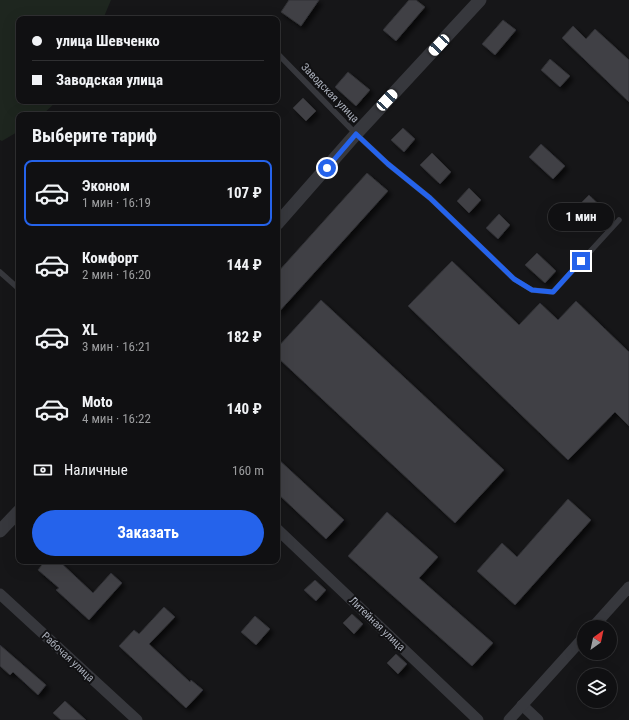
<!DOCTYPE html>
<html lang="ru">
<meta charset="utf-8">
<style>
body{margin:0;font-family:"Roboto Condensed",sans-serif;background:#19191b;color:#f1f3f6;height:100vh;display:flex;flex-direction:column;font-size:15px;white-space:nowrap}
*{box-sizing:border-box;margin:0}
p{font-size:13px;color:#9c9d9f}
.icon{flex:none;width:22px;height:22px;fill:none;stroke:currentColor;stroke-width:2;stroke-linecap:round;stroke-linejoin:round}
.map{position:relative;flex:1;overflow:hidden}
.sheet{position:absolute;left:16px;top:112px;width:264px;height:452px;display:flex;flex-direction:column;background:#101012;border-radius:8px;box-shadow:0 4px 16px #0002,0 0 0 1px #303032}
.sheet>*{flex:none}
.guide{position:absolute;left:16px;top:16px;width:264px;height:88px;border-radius:8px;box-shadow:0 4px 16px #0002,0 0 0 1px #303032;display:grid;align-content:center;height:88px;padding:0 16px;background:#101012}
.needle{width:26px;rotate:33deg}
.fabs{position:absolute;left:577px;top:620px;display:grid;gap:8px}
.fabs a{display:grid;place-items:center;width:40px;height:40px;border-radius:50%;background:#101012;box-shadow:0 4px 16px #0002,0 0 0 1px #303032;font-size:20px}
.end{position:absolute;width:18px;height:18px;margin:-9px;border:5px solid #2563eb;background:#fff;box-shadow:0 0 0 2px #fff}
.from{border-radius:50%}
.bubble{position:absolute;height:28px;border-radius:14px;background:#101012;box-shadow:0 4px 16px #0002,0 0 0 1px #303032;font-size:13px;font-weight:700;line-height:28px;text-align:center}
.car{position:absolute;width:12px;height:24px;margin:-12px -6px;border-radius:5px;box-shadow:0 0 3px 1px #0007;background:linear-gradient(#fff 24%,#345 0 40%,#fff 0 76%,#345 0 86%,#fff 0)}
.guide b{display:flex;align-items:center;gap:14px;height:38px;font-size:15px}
.guide b+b{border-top:1px solid #303032}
.guide i{width:10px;height:10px;background:#f1f3f6}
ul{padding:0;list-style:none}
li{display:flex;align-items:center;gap:12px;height:66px;margin:0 8px 6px;padding:0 8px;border:2px solid transparent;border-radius:8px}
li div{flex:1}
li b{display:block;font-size:15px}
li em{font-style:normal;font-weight:700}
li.current{border-color:#2563eb}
li>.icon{width:36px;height:36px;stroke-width:1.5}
h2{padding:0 16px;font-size:18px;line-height:48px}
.pay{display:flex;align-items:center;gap:10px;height:44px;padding:0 16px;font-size:15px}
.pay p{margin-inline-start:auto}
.cta{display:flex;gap:8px;margin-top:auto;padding:8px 16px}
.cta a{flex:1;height:46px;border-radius:24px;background:#2563eb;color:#fff;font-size:16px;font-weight:700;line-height:46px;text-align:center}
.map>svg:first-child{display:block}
.green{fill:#1e261f}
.building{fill:#404145;stroke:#303034;filter:url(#shadow)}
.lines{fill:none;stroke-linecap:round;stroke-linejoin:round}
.service{stroke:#37383d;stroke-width:5.5}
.minor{stroke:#37383d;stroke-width:11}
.tertiary{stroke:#37383d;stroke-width:13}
.route{stroke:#2563eb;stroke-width:5}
.labels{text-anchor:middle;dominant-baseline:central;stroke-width:4;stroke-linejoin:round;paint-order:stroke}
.street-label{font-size:11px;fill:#a8adb8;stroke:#111113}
</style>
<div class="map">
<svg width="629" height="720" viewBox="0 0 629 720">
<defs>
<filter id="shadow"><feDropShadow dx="3.5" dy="3.5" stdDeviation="2" flood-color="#0009"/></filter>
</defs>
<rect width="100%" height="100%" fill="#161618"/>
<path class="green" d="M 0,0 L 111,0 L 103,19 L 19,19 L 19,101 L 57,101 L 42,115 L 19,115 L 19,131 L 2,141 L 0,140 Z"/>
<g class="building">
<path d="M 289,0 L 319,0 L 301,26 L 281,12 Z"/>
<path d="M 409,0 L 416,0 L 425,7 L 396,41 L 383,30 Z"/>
<path d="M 503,20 L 516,30 L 495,55 L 482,44 Z"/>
<path d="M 573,26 L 586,39 L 595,29 L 629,60 L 629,102 L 562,38 Z"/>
<path d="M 550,59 L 570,76 L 560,87 L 541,70 Z"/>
<path d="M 348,72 L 370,90 L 356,106 L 335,87 Z"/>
<path d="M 303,98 L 316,111 L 306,121 L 293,108 Z"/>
<path d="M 403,128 L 415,139 L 404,152 L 391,140 Z"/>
<path d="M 541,144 L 565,166 L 553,179 L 529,157 Z"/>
<path d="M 432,153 L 451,172 L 440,184 L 420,165 Z"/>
<path d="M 367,173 L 388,191 L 277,314 L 277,273 Z"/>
<path d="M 469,188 L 481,200 L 469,213 L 457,201 Z"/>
<path d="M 589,195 L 611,216 L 600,228 L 578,206 Z"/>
<path d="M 499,214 L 510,225 L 498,239 L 486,228 Z"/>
<path d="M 537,253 L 556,271 L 545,283 L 525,265 Z"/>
<path d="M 452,261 L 519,325 L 540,303 L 558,320 L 576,301 L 629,352 L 629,426 L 615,412 L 568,460 L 408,306 Z"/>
<path d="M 321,300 L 504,470 L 455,523 L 277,357 L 277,348 Z"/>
<path d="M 277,458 L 344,520 L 326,539 L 277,493 Z"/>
<path d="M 568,499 L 591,520 L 515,605 L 477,571 L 502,543 L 517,557 Z"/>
<path d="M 387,512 L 438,557 L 419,578 L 493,643 L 472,666 L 348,556 Z"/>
<path d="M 45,561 L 59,561 L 93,593 L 111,573 L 122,583 L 89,620 L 56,590 L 59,588 L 38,570 Z"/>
<path d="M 315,580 L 326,590 L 316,601 L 304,590 Z"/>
<path d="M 164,607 L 175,617 L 149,644 L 190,682 L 191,680 L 203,690 L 186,708 L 119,646 L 134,630 L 139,634 Z"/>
<path d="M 352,614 L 363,624 L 354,634 L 343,623 Z"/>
<path d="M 255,616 L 270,629 L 256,645 L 241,632 Z"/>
<path d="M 0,645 L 46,685 L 38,695 L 13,672 L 10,675 L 0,666 Z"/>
<path d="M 396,654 L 407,664 L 398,674 L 387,663 Z"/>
<path d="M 65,701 L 86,720 L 61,720 L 53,713 Z"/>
</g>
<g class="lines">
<g class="service">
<path d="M 277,53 L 356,134 L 388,164 L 430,198 L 514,279 L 532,290 L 553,292 L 619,220"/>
<path d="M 0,272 L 19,289"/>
</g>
<g class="minor">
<path d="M 277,529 L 478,720"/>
<path d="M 0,594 L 137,720"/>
<path d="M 593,627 L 629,587"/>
<path d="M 522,705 L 538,720"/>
<path d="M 509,720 L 584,637"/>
</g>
<g class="tertiary">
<path d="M 277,224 L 356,134 L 480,0"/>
<path d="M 0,531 L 19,511"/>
</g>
</g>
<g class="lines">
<path class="route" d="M 327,168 L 356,134 L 388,164 L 430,198 L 514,279 L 532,290 L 553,292 L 581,261"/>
</g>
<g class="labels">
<g class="street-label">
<text transform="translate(330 93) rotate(46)">Заводская улица</text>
<text transform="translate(377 624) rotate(44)">Литейная улица</text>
<text transform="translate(68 657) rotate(43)">Рабочая улица</text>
</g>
</g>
</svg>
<div class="fabs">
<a><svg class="needle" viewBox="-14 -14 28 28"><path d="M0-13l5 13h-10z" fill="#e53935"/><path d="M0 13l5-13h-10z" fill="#9c9d9f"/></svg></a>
<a><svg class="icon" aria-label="layers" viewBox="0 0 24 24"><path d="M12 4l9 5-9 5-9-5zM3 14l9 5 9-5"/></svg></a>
</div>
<i class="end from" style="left:327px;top:168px"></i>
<i class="end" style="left:581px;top:261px"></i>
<div class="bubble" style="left:548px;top:203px;width:66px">1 мин</div>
<i class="car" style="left:439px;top:45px;rotate:223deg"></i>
<i class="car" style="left:387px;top:100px;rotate:43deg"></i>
<div class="guide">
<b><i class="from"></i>улица Шевченко</b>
<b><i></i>Заводская улица</b>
</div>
<section class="sheet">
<h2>Выберите тариф</h2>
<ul>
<li class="current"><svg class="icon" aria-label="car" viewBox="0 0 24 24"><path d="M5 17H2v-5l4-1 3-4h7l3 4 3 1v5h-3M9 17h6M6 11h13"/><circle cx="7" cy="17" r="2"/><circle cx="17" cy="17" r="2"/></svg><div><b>Эконом</b><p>1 мин · 16:19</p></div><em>107 ₽</em></li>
<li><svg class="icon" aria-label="car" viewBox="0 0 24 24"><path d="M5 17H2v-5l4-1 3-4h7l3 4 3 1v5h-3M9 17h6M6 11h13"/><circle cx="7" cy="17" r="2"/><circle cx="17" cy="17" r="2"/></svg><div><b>Комфорт</b><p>2 мин · 16:20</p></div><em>144 ₽</em></li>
<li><svg class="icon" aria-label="car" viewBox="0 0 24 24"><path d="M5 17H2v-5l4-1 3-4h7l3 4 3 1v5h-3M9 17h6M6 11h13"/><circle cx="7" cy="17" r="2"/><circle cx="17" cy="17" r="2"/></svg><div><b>XL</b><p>3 мин · 16:21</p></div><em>182 ₽</em></li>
<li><svg class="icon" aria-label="car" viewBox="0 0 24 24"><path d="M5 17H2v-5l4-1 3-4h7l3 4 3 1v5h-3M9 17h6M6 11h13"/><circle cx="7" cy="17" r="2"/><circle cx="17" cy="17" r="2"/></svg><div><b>Moto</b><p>4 мин · 16:22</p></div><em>140 ₽</em></li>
</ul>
<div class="pay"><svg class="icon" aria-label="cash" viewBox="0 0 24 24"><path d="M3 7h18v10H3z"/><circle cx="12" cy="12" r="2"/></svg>Наличные<p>160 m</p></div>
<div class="cta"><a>Заказать</a></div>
</section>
</div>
